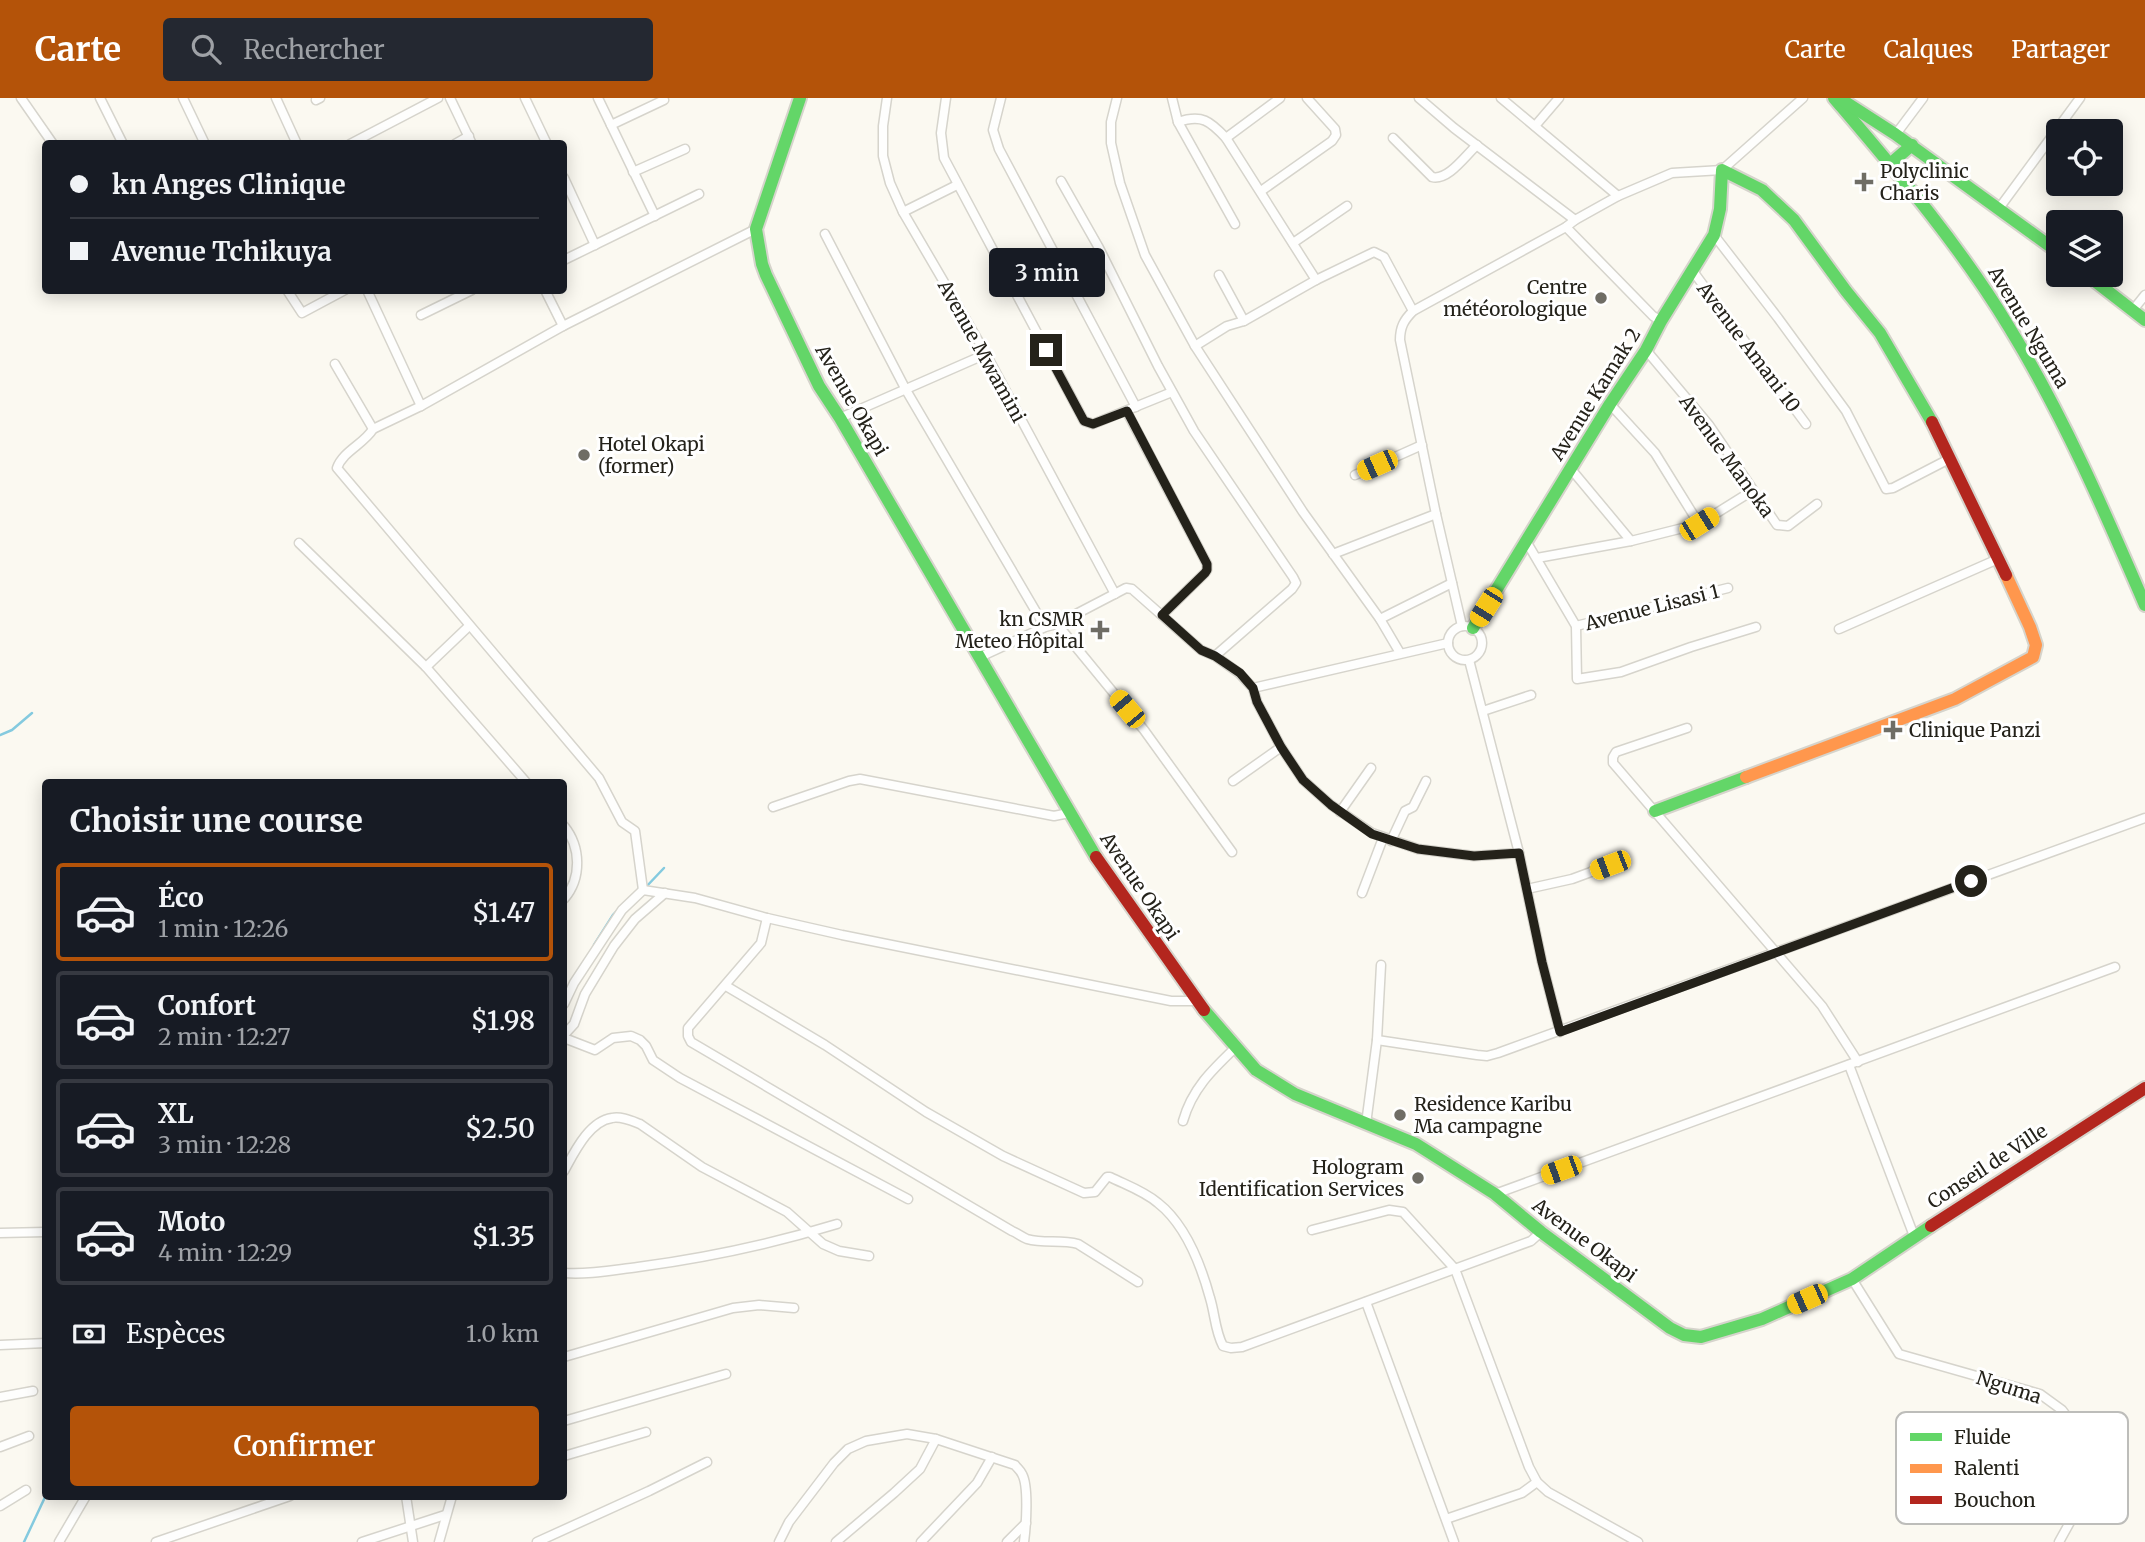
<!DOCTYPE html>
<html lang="fr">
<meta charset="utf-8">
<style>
body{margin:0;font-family:Merriweather,serif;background:#242831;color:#f1f3f6;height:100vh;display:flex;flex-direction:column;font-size:26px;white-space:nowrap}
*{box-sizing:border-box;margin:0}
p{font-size:23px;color:#9ea1a6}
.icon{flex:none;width:38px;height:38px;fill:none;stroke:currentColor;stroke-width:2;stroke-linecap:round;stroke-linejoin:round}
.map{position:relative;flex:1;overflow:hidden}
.sheet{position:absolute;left:42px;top:681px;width:525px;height:721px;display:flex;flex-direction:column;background:#171b24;border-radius:7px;box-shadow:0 4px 18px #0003}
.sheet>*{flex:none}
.hud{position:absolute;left:42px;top:42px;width:525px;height:154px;border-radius:7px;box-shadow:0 4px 18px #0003;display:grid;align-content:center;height:154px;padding:0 28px;background:#171b24}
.tools{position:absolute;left:2046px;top:21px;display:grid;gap:14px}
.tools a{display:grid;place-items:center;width:77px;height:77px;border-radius:7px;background:#171b24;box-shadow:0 4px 18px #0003;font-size:35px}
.end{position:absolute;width:32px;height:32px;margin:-16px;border:9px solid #24221a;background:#fff;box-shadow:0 0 0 4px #fff}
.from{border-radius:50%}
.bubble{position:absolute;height:49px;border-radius:7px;background:#171b24;box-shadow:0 4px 18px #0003;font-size:23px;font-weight:600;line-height:49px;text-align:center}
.car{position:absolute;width:21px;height:42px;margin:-21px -10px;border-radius:9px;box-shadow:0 0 5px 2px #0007;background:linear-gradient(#f5c518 24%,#345 0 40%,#f5c518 0 76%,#345 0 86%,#f5c518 0)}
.hud b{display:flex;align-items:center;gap:24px;height:66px;font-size:26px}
.hud b+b{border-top:2px solid #363941}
.hud i{width:18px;height:18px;background:#f1f3f6}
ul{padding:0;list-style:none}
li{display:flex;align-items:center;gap:21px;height:98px;margin:0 14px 10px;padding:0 14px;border:4px solid #363941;border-radius:7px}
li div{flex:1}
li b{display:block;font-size:26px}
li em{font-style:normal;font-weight:600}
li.current{border-color:#b45309}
li>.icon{width:63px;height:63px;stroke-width:1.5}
h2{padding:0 28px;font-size:32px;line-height:84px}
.pay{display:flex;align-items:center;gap:18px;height:77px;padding:0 28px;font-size:26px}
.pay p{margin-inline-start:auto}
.action{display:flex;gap:14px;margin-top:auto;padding:14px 28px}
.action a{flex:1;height:80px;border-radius:7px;background:#b45309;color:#fff;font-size:28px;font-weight:600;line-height:80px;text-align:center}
header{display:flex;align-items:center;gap:42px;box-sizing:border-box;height:98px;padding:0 35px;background:#b45309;color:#fff}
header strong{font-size:33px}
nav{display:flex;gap:38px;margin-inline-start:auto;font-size:24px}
.search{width:490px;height:63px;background:#242831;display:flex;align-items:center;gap:18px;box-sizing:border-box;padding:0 24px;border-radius:7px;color:#9ea1a6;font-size:26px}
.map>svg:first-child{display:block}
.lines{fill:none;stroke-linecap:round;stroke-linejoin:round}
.stream{stroke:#84cadf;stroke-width:2.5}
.street-casing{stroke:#d6d4cc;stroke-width:11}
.fast-casing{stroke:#d6d4cc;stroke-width:16}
.slow-casing{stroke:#d6d4cc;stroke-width:16}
.jam-casing{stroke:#d6d4cc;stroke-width:16}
.street{stroke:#fefefd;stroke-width:8}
.fast{stroke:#63d668;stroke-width:12}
.slow{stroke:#ff974d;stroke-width:12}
.jam{stroke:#b3261e;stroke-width:12}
.route{stroke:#24221a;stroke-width:9}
.poi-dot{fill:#6f6d65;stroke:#fff;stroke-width:2.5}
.labels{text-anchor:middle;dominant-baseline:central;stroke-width:6;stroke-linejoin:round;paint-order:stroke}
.poi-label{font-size:19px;fill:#24221a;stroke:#fff;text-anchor:start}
.street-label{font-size:19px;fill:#24221a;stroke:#fff}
.key{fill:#fff;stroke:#bdbdba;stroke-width:2}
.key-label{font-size:19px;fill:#24221a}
</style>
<header>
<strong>Carte</strong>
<div class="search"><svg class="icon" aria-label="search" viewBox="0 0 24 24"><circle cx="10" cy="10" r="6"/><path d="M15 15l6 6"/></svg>Rechercher</div>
<nav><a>Carte</a><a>Calques</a><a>Partager</a></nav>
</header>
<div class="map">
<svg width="2145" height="1444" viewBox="0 0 2145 1444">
<rect width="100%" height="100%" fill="#fbf9f1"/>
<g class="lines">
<g class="stream">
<path d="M 0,637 L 12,632 L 32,615"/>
<path d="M 645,790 L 664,770"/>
<path d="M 594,847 L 613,817 L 618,812"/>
<path d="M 24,1444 L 46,1397"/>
</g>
<g class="street-casing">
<g id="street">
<path d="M 21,0 L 53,46"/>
<path d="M 100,0 L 123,46"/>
<path d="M 183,0 L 205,46"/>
<path d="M 276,0 L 297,46"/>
<path d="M 450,0 L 472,46"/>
<path d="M 525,0 L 547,46"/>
<path d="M 598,0 L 655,118"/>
<path d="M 887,0 L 883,28 L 883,58 L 890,85 L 903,114 L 986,256 L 1115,496"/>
<path d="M 946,0 L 941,35 L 944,60 L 1084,323 L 1093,326 L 1172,294"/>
<path d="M 1001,0 L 993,32 L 999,51 L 1136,309"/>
<path d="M 1117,0 L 1111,24 L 1111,45 L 1120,85 L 1145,157 L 1195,248 L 1303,414 L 1380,521 L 1400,555"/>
<path d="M 1172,0 L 1178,24 C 1202,16 1210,23 1226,40 L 1316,182"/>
<path d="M 1419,0 L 1454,30 L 1575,122"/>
<path d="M 1501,0 L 1618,98"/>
<path d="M 316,2 L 320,0"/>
<path d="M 1178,24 L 1235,126"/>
<path d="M 611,27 L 664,2"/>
<path d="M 1535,28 L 1559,0"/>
<path d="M 1896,36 L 1923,0"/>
<path d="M 1226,40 L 1280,0"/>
<path d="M 1393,40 L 1432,79 C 1448,83 1465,58 1477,47"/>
<path d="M 350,46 L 438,0"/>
<path d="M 455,46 L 469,38"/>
<path d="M 633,74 L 685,51"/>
<path d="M 564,80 L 595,147"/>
<path d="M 1061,83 L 1099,150 L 1158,268 L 1194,333 L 1293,479 L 1296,485 L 1292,491 L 1215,558"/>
<path d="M 1261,93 L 1332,43 L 1336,37 L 1335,31 L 1307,0"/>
<path d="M 2000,109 L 2080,0"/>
<path d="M 903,114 L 957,87"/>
<path d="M 1566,129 L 1653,218 L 1661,223"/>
<path d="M 825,136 L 906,292 L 1045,529"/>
<path d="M 1714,137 L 1778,220 L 1846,313 L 1886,391 L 1893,390 L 1951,360"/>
<path d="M 1293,145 L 1347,108"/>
<path d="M 564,162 L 699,96"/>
<path d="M 1692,172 L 1806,326"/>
<path d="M 1219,177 L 1244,223"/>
<path d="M 287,192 L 302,215 L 345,192"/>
<path d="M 367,192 L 421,308"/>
<path d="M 545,192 L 563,228"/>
<path d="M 2133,212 L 2145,197"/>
<path d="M 421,217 L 472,192"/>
<path d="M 1195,248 L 1227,228 L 1244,223 L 1316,182 L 1374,154 L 1384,159 L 1413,213"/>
<path d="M 1646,252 L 1709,327 L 1777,427 L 1788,428 L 1817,406"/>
<path d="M 335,266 L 373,331"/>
<path d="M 1610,306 L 1655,355 L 1699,426"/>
<path d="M 1127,314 L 1207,466 L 1207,472 L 1205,475 L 1162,517"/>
<path d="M 840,320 L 986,256"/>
<path d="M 1571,371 L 1631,443"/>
<path d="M 1355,377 L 1422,347"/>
<path d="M 1526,443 L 1576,528 L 1577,581 L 1621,574 L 1691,549 L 1756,529"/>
<path d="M 299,445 L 426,569 L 526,684"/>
<path d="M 1333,456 L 1436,416"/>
<path d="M 1537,460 L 1631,443 L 1699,426 L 1752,393"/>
<path d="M 1380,521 L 1452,485"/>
<path d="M 1057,526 L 1144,632 L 1232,754"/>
<path d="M 1462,528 L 1436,416 L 1400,242 C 1400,229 1404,222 1413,213 L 1566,129 L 1575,122 L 1618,98 L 1672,75 L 1722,72 L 1803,0"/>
<path d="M 1576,528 L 1728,490"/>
<circle cx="1465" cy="545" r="17"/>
<path d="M 1839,531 L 1998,461"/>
<path d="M 980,559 L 1045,529 L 1057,526 L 1126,490 L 1132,491 L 1201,552 L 1215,558 L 1239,575 L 1253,590 L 1257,604 L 1281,649 L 1303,682 L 1331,707 L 1372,735 L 1418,751 L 1474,758 L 1519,755"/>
<path d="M 1469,562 L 1519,755 L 1542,864 L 1560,934"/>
<path d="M 426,569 L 469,528"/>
<path d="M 1253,590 L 1448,545"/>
<path d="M 1483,613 L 1531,597"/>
<path d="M 1687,630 L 1616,654 L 1613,659 L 1613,665 L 1822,908 L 1858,964"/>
<path d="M 1233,683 L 1281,649"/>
<path d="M 773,709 L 849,683 L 860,681 L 1054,718 L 1069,715"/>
<path d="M 1340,714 L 1371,670"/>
<path d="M 564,728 C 581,749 582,780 564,801"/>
<path d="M 1391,743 L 1405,713 L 1413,709 L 1426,683"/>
<path d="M 1527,791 L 1572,781 L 1610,767"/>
<path d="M 643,792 L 635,733 L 622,724 L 599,680 L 337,370 C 343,353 364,346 373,331 L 421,308 L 563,228 L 756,131"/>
<path d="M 1362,795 L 1383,740"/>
<path d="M 767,820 L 761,845 L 688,930 L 688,938 L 691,944 L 1012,1133 C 1017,1135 1022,1139 1027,1141 C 1044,1146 1061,1141 1078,1146 L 1138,1184"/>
<path d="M 726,888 L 825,947 L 926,1014 L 1003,1058 L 1084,1095 L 1095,1094 L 1107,1079 L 1110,1079 C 1126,1087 1144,1093 1158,1105 C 1186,1127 1201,1167 1210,1200 C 1215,1216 1215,1233 1223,1248 L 1231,1250 L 1242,1249 L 1531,1143 L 1541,1134"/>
<path d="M 564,906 L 574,885 L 622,812 L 643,792 L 695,800 L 767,820 L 842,837 L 1171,903 L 1196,903"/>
<path d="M 564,937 L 574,926 L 585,896 L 614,848 L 635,821 L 665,795"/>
<path d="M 564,940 L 595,952 L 613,940 L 631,938 L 640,942 L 646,948 L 653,962 L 680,980 L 908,1101"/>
<path d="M 1377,942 L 1477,957 L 1487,958 L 1498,955 L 2145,720"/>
<path d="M 1849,967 L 1914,1138"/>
<path d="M 1183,1023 C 1192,991 1212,972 1235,950"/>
<path d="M 1366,1026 L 1377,942 L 1381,867"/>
<path d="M 564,1073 C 574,1055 589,1023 612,1020 C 621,1018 632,1023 640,1026 L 702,1069 L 787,1114 L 823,1146 L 839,1153 L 869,1158"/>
<path d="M 1495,1096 L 2115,869"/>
<path d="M 1312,1132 L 1389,1112 L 1403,1114 L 1455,1171 L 1529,1369 L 1537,1384 L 1548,1394 L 1638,1444"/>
<path d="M 0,1135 L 46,1134"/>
<path d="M 564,1175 C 588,1177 613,1172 638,1169 C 705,1160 772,1146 837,1126"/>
<path d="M 1852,1181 L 1899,1256 L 2040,1296 L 2062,1312 L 2081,1337 L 2087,1364 L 2085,1387 L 2075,1415 L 2059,1444"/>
<path d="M 1366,1204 L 1454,1444"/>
<path d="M 0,1247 L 46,1245"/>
<path d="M 564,1259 L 733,1210 L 759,1207 L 794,1210"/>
<path d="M 0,1299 L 33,1293"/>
<path d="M 564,1323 L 726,1276"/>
<path d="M 0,1349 L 29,1338"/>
<path d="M 564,1358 L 646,1334"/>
<path d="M 406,1398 L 413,1444"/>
<path d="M 0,1408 L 26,1392"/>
<path d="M 1446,1421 L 1522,1395 L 1537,1384"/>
<path d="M 59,1444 L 86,1398"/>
<path d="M 156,1444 L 290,1398"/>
<path d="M 362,1444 L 445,1417"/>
<path d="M 439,1444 L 452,1398"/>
<path d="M 537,1444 L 649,1393 L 707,1364"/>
<path d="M 779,1444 L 789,1424 L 834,1365 L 848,1351 L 866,1343 L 907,1336 L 936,1341 L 1015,1367 C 1017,1370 1020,1372 1022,1376 C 1029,1388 1026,1429 1024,1444"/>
<path d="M 836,1444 L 894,1395 L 920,1371 L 936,1341"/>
<path d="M 921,1444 L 977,1385 L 992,1359"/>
<path d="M 1007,1444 L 1026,1425"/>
</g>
</g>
<g class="fast-casing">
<g id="fast">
<path d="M 800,0 L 756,131 L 762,166 L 766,177 L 819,288 L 840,320 L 1096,759"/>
<path d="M 1834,0 C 1896,73 1959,146 2009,229 C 2063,317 2104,412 2145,507"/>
<path d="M 1839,0 L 1895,36 L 2058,154"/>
<path d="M 1890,66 L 1912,47"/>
<path d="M 2087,177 L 2145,222"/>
<path d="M 1473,530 L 1610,306 L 1646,252 L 1661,223 L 1714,137 L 1720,111 L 1722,72 L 1762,92 L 1794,122 L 1846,193 L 1880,235 L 1932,324"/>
<path d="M 1655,713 L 1746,679"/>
<path d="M 1204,912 L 1256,972 L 1295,996 L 1416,1046 L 1495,1096 L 1541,1134 L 1670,1230 L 1684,1237 L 1701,1239 L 1762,1221 L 1852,1181 L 1931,1128"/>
</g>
</g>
<g class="slow-casing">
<path id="slow" d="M 1746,679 L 1955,601 L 2033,559 L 2036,547 L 2030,529 L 2006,477"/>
</g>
<g class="jam-casing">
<g id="jam">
<path d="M 1932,324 L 2006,477"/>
<path d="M 1096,759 L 1204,912"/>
<path d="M 1931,1128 L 2145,990"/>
</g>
</g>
<use href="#street" class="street"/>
<use href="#fast" class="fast"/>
<use href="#slow" class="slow"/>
<use href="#jam" class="jam"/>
</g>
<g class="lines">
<path class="route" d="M 1046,252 L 1084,323 L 1093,326 L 1127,313 L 1207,466 L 1207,472 L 1205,475 L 1162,517 L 1201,552 L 1215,558 L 1240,575 L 1253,590 L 1257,604 L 1281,649 L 1303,682 L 1331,707 L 1372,736 L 1418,751 L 1474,758 L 1519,755 L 1542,864 L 1560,934 L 1971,783"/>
</g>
<g class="poi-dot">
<path d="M1860.5 73.5h7v7h7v7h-7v7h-7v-7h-7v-7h7z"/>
<circle cx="1601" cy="200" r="7"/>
<circle cx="584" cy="357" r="7"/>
<path d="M1096.5 521.5h7v7h7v7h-7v7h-7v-7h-7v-7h7z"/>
<path d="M1889.5 621.5h7v7h7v7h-7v7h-7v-7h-7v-7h7z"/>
<circle cx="1400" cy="1017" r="7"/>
<circle cx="1418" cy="1080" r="7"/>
</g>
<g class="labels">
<g class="poi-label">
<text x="1880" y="73">Polyclinic<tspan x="1880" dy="22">Charis</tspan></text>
<text x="1587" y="189" text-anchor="end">Centre<tspan x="1587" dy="22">météorologique</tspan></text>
<text x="598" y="346">Hotel Okapi<tspan x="598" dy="22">(former)</tspan></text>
<text x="1084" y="521" text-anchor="end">kn CSMR<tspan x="1084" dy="22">Meteo Hôpital</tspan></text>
<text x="1909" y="632">Clinique Panzi</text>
<text x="1414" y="1006">Residence Karibu<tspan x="1414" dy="22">Ma campagne</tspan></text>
<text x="1404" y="1069" text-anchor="end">Hologram<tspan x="1404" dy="22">Identification Services</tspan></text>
</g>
<g class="street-label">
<text transform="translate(2029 229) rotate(59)">Avenue Nguma</text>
<text transform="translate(1749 249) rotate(53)">Avenue Amani 10</text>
<text transform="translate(982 253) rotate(61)">Avenue Mwamini</text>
<text transform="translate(1595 296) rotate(-58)">Avenue Kamak 2</text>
<text transform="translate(852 302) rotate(60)">Avenue Okapi</text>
<text transform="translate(1727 358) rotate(54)">Avenue Manoka</text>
<text transform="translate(1652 509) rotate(-14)">Avenue Lisasi 1</text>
<text transform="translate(1140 788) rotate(56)">Avenue Okapi</text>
<text transform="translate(1987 1068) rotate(-33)">Conseil de Ville</text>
<text transform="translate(1585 1142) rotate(37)">Avenue Okapi</text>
<text transform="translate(2009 1289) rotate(18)">Nguma</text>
</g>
</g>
<rect x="1896" y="1314" width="232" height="112" rx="10" class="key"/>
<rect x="1910" y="1335" width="32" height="8" fill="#63d668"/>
<rect x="1910" y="1366" width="32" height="9" fill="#ff974d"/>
<rect x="1910" y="1398" width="32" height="8" fill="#b3261e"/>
<g class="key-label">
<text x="1954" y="1346">Fluide</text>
<text x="1954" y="1377">Ralenti</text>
<text x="1954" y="1409">Bouchon</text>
</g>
</svg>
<div class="tools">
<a><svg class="icon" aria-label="locate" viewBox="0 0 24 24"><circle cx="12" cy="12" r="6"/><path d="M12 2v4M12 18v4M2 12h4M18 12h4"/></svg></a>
<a><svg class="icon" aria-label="layers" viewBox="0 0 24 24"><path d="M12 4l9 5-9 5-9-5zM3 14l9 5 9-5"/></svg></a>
</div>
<i class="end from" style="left:1971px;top:783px"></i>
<i class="end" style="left:1046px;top:252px"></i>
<div class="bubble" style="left:989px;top:150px;width:116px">3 min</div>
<i class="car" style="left:1377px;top:367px;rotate:246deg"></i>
<i class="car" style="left:1699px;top:426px;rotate:58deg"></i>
<i class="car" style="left:1486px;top:509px;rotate:212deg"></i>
<i class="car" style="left:1127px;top:611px;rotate:320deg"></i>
<i class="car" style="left:1610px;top:767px;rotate:249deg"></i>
<i class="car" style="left:1561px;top:1072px;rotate:250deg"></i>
<i class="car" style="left:1807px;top:1201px;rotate:246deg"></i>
<div class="hud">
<b><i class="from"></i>kn Anges Clinique</b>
<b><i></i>Avenue Tchikuya</b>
</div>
<section class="sheet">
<h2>Choisir une course</h2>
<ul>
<li class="current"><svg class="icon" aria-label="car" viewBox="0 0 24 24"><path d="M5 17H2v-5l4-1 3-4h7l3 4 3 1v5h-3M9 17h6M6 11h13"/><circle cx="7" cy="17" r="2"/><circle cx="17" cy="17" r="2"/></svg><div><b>Éco</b><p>1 min · 12:26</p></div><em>$1.47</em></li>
<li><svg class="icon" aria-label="car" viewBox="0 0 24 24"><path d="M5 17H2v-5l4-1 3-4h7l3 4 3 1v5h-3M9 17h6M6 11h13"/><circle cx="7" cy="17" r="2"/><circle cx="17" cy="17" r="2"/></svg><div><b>Confort</b><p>2 min · 12:27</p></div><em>$1.98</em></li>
<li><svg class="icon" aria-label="car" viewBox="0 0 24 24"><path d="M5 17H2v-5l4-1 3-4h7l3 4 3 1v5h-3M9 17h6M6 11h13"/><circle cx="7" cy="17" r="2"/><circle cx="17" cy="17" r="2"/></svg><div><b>XL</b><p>3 min · 12:28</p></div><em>$2.50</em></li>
<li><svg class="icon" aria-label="car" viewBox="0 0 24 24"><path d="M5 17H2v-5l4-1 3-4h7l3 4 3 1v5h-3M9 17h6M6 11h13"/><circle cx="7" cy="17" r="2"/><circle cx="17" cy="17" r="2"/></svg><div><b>Moto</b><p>4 min · 12:29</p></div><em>$1.35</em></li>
</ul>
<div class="pay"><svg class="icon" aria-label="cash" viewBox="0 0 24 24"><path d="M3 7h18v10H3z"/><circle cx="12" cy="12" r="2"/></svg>Espèces<p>1.0 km</p></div>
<div class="action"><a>Confirmer</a></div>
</section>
</div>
